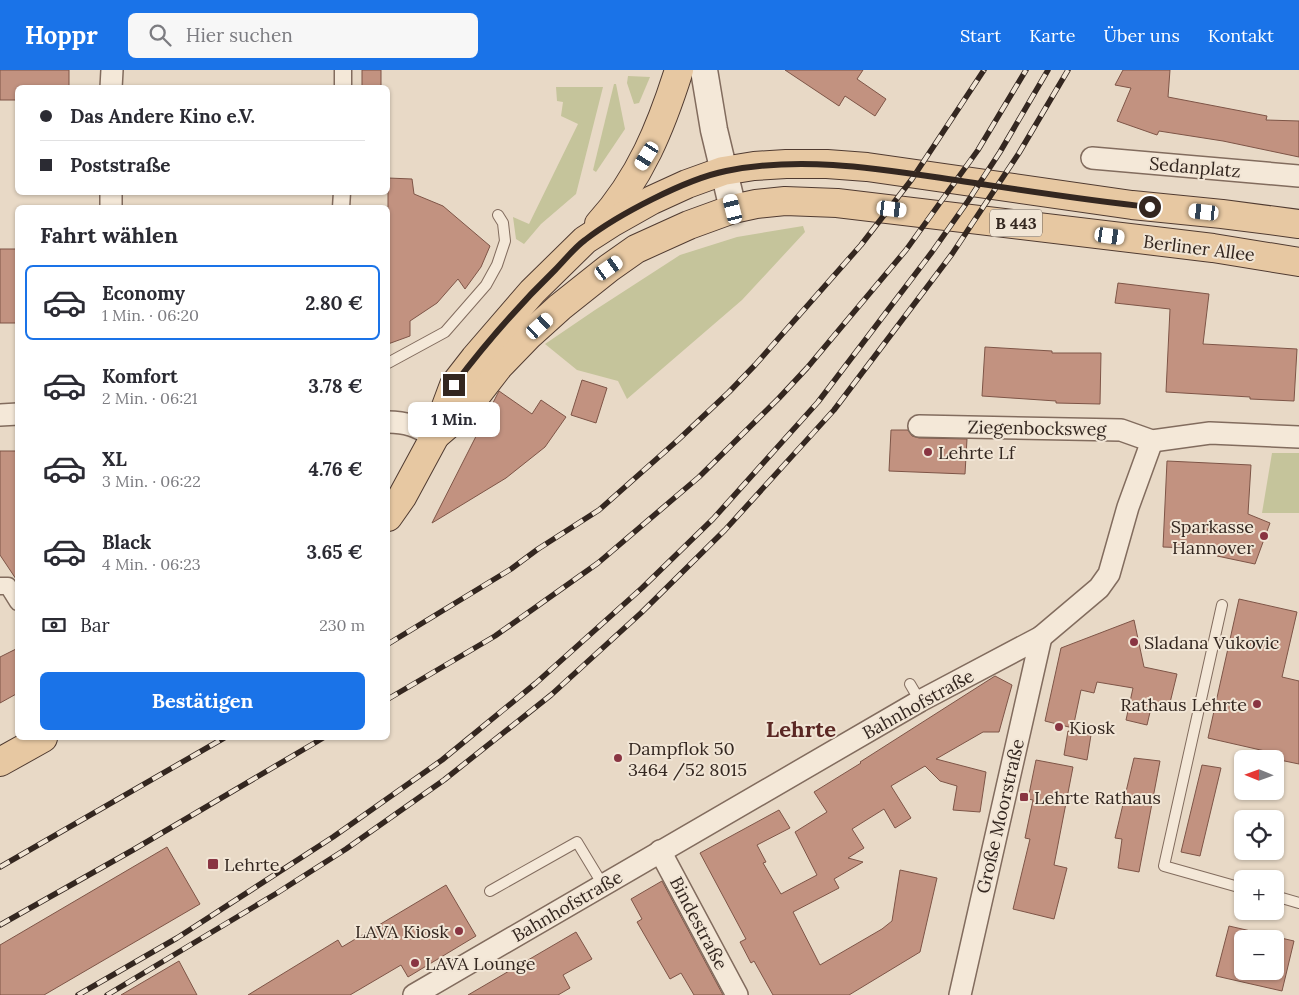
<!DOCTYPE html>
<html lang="de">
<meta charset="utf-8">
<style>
body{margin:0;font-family:Lora,serif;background:#f7f7f7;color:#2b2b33;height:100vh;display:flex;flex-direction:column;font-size:19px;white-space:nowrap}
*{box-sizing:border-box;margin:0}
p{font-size:16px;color:#7c7c81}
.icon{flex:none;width:28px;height:28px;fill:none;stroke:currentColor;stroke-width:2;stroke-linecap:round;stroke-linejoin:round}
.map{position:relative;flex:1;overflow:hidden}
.sheet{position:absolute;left:15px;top:135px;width:375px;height:535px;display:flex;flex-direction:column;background:#fff;border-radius:8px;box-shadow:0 1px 4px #0004}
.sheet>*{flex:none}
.banner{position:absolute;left:15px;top:15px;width:375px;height:110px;border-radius:8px;box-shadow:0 1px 4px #0004;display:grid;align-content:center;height:110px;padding:0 25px;background:#fff}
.needle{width:32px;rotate:271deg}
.buttons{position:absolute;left:1234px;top:680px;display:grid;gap:10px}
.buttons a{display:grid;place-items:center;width:50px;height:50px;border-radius:8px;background:#fff;box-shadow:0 1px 4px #0004;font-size:25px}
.end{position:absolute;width:22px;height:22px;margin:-11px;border:6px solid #342720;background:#fff;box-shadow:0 0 0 2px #fff}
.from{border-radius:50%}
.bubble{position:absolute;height:35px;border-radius:8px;background:#fff;box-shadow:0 1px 4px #0004;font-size:16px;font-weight:700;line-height:35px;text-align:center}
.car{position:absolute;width:15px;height:30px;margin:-15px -8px;border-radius:6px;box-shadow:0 0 4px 1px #0007;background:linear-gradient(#fff 24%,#345 0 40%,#fff 0 76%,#345 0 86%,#fff 0)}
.banner b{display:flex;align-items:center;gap:18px;height:48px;font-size:19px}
.banner b+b{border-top:1px solid #e1e1e2}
.banner i{width:12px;height:12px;background:#2b2b33}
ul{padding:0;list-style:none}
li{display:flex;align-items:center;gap:15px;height:75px;margin:0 10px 8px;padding:0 15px;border:2px solid transparent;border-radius:8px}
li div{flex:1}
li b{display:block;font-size:19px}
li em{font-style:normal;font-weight:700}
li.selected{border-color:#1a73e8}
li>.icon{width:45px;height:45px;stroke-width:1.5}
h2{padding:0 25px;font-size:22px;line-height:60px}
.pay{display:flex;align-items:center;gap:12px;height:55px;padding:0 25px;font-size:19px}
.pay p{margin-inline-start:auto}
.button{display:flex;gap:10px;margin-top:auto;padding:10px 25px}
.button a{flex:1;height:58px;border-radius:8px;background:#1a73e8;color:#fff;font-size:20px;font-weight:700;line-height:58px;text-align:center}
header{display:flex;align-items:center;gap:30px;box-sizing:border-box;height:70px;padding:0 25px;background:#1a73e8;color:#fff}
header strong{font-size:24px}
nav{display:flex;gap:28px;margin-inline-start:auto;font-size:18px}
.search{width:350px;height:45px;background:#f7f7f7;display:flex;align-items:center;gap:12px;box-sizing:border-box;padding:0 18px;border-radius:8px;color:#7c7c81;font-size:19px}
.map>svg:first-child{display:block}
.green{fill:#c5c49b}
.building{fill:#c29280;stroke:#7e5547;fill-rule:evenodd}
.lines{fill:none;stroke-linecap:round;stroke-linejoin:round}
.service-casing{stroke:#826c5e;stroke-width:12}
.pedestrian-casing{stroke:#826c5e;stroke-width:19}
.minor-casing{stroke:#826c5e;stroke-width:24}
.tertiary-casing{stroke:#826c5e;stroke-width:29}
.primary-casing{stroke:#503b31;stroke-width:30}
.service{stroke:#f4e8d8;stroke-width:10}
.pedestrian{stroke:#f4e8d8;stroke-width:16}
.minor{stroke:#f4e8d8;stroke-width:21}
.tertiary{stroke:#f4e8d8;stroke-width:26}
.primary{stroke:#e7c8a2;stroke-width:28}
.rail-casing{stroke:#342720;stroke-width:5.5}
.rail{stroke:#f1e5d5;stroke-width:4;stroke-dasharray:11;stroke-linecap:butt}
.route{stroke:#342720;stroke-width:6}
.poi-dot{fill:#893542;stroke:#f1e5d5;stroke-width:2}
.labels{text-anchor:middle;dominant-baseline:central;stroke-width:4;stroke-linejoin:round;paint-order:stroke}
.shield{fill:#f1e5d5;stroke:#6d6056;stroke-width:1}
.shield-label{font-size:16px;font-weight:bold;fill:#342720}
.street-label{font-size:18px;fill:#342720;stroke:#f1e5d5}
.poi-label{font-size:18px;fill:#342720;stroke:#f1e5d5;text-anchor:start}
.district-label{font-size:22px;font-weight:bold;fill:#5b2824;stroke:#f1e5d5}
</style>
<header>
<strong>Hoppr</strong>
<div class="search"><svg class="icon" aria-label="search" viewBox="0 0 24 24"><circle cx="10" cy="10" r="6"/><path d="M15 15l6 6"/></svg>Hier suchen</div>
<nav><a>Start</a><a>Karte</a><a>Über uns</a><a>Kontakt</a></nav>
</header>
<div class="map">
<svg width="1299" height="925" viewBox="0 0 1299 925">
<rect width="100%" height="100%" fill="#e8d9c6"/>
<g class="green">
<path d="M 628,6 L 650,7 L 639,33 L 634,34 L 627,13 Z"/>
<path d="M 614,14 L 616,14 L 625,59 L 596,102 L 593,100 Z"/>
<path d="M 556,17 L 603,17 L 576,124 L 541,154 L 524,174 L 516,169 L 513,147 L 529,154 L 578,54 L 561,46 L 563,32 L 557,31 Z"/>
<path d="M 803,156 L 805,162 L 742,230 L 627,329 L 618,311 L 577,300 L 545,274 L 595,240 L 680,185 L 737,167 Z"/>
<path d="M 1272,383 L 1299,383 L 1299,443 L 1262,443 Z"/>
</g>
<g class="building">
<path d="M 0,0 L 69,0 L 69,18 L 18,18 L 18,30 L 0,30 Z"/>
<rect x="362" y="0" width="19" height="18"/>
<path d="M 785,0 L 863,0 L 857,9 L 886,29 L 875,46 L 845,26 L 839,36 Z"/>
<path d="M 1123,0 L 1170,0 L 1168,27 L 1267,46 L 1266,50 L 1299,51 L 1299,87 L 1223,71 L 1159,61 L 1157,65 L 1117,51 L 1131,18 L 1115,15 Z"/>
<path d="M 388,108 L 412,109 L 414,124 L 443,136 L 490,176 L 481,197 L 465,219 L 458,209 L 437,233 L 410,251 L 410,266 L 388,274 Z"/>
<rect x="0" y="179" width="18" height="74"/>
<path d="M 1118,213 L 1209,224 L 1203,274 L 1297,279 L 1294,331 L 1250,329 L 1250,327 L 1166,322 L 1170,239 L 1115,233 Z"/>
<path d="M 985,277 L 1052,281 L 1052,283 L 1101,283 L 1100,334 L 1056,333 L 1056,331 L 982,326 Z"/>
<path d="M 582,310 L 607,318 L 596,353 L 571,345 Z"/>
<path d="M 499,321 L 532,344 L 541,330 L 566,347 L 545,377 L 506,408 L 432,453 Z"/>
<path d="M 891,360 L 908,360 L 912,366 L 919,368 L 967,369 L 965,404 L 889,401 Z"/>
<path d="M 0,381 L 18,381 L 18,512 L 0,485 Z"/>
<path d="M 1167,391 L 1251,395 L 1248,444 L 1270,453 L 1255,494 L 1217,486 L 1216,479 L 1163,477 Z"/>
<path d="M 1239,529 L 1297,542 L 1282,607 L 1299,611 L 1299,694 L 1275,689 L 1264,689 L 1265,681 L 1208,668 Z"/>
<path d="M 1134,550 L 1144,597 L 1177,604 L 1168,641 L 1151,638 L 1147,655 L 1126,650 L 1133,618 L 1097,612 L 1094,623 L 1081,620 L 1073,658 L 1045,651 L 1061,578 Z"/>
<path d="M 18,578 L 18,623 L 0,633 L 0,587 Z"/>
<path d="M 995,606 L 1012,615 L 999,662 L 983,662 L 936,689 L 986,702 L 980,742 L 953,740 L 957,716 L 940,711 L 925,696 L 891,716 L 911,748 L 895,758 L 884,739 L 852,759 L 864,778 L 848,788 L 863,792 L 834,809 L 839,818 L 793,842 L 820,895 L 882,859 L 892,851 L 900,800 L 937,808 L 920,882 L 849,925 L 773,925 L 754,891 L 751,893 L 740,872 L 746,869 L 700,783 L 779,740 L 790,758 L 757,775 L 766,792 L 763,793 L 781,824 L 817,805 L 795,762 L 827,742 L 814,722 L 861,693 L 860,692 Z"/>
<path d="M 1068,661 L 1091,665 L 1087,690 L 1064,685 Z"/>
<path d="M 1134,688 L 1160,691 L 1139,802 L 1118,798 L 1122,769 L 1115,768 Z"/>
<path d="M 1036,690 L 1073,697 L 1054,795 L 1067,798 L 1054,849 L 1013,839 L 1030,769 L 1025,768 L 1033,730 L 1028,729 Z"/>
<path d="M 1202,695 L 1221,698 L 1200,786 L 1181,782 Z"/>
<path d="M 167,777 L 200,834 L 44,925 L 0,925 L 0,875 Z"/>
<path d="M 662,811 L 723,925 L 694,925 L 681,903 L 670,909 L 637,852 L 642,849 L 631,829 Z"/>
<path d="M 446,815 L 476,866 L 408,907 L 401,895 L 350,925 L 248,925 L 338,870 L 342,877 Z"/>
<path d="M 1229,856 L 1294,871 L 1282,921 L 1216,906 ZM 1242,869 L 1275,869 L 1275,901 L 1242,901 Z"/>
<path d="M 576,862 L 592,889 L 563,905 L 570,918 L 558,925 L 468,925 Z"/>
<path d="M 179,891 L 197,925 L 121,925 Z"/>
</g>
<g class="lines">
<g class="service-casing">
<g id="service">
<path d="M 388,293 L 445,262 L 486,215 L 497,195 L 505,171 L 503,153 L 498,145"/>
<path d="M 1222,535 L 1164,796 L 1242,818"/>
<path d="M 910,614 L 920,631"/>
<path d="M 490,821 L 577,772 L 603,815"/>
<path d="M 1275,826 L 1299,833"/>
</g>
</g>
<g class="pedestrian-casing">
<g id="pedestrian">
<path d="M 343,0 L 343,18"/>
<path d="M 341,138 L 342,122"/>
<path d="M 0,516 L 8,516 L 18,532"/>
</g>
</g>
<g class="minor-casing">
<g id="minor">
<path d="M 111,18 L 112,0"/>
<path d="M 1092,88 L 1299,106"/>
<path d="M 111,138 L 111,122"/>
<path d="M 0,345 L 18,344"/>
<path d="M 388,352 C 408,352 417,357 435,366"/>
<path d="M 919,356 L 1121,360 L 1152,371 L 1210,363 L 1299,367"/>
<path d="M 660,781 L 737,925"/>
<path d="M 414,925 L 920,631 L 1041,567 L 1099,518 L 1109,504 L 1128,437 L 1152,371"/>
<path d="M 960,925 L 1041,567"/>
</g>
</g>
<g class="tertiary-casing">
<path id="tertiary" d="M 704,0 L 714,60 L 733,139"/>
</g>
<g class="primary-casing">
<g id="primary">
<path d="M 599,154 C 640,109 661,57 679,0"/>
<path d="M 437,364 L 465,340 L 499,296 L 529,265 L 560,237 L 609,198 L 636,179 L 689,155 L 733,139 L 756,134 L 785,131 L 837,133 L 1213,178 L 1299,192"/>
<path d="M 388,447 L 402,427 L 435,366 L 454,315 L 475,288 L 532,222 L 585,170 L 613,152 L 652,130 L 687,114 L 723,101 L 754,96 L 786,94 L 827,94 L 867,97 L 1132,135 L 1222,144 L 1299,154"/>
<path d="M 0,692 L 43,668"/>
</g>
</g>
<use href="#service" class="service"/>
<use href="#pedestrian" class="pedestrian"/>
<use href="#minor" class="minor"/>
<use href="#tertiary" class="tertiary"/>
<use href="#primary" class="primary"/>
<g class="rail-casing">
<g id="rail">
<path d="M 388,574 L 511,499 L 538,479 L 599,440 L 678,370 L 729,322 L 755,295 L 861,175 L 912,109 L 984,0"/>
<path d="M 388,629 L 495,566 L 598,493 L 699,407 L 779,328 L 807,298 L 906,180 L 978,80 L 1026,0"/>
<path d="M 0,797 L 224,668"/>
<path d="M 0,855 L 133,780 L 323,668"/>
<path d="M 78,925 L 177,868 L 333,767 L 442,690 L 536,613 L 642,518 L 713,449 L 818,332 L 932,182 L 968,131 L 1000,82 L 1048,0"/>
<path d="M 107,925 L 277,823 L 346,779 L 444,710 L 551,625 L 641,543 L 725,460 L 834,340 L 952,184 L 1019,83 L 1068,0"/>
</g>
</g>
<use href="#rail" class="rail"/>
</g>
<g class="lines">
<path class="route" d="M 454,315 C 485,274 518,236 555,200 C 565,190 574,178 585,170 C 617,145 686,109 726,101 C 800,86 874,98 948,109 C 1015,119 1082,130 1150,137"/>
</g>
<g class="poi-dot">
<circle cx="928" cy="382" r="5"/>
<circle cx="1264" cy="466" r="5"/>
<circle cx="1134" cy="572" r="5"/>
<circle cx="1257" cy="634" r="5"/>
<circle cx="1059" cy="657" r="5"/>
<circle cx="618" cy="688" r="5"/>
<rect x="1019" y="722" width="10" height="10" rx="2.5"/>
<rect x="207" y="788" width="12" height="12" rx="2.5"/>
<circle cx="459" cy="861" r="5"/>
<circle cx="415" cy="893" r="5"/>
</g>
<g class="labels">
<rect class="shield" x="990" y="139.5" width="52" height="27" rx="4"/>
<g class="shield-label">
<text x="1016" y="153">B 443</text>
</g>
<g class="street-label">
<text transform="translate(1195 97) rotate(5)">Sedanplatz</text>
<text transform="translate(1199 178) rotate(7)">Berliner Allee</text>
<text transform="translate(1037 358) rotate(1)">Ziegenbocksweg</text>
<text transform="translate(918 634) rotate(-29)">Bahnhofstraße</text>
<text transform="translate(1000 746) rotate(-77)">Große Moorstraße</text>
<text transform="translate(567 836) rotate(-30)">Bahnhofstraße</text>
<text transform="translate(699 853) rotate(62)">Bindestraße</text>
</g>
<g class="poi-label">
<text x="938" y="382">Lehrte Lf</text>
<text x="1254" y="456" text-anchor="end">Sparkasse<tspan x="1254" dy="21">Hannover</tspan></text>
<text x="1144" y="572">Sladana Vukovic</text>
<text x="1247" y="634" text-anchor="end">Rathaus Lehrte</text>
<text x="1069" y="657">Kiosk</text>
<text x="628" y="678">Dampflok 50<tspan x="628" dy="21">3464 /52 8015</tspan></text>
<text x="1034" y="727">Lehrte Rathaus</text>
<text x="224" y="794">Lehrte</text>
<text x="449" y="861" text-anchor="end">LAVA Kiosk</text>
<text x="425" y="893">LAVA Lounge</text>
</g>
<g class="district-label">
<text x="801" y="659">Lehrte</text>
</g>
</g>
</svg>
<div class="buttons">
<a><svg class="needle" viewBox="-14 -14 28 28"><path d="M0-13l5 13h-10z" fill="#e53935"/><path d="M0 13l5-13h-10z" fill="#7c7c81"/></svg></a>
<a><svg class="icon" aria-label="locate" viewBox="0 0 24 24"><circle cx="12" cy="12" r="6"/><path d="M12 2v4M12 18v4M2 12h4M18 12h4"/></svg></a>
<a>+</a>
<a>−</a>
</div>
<i class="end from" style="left:1150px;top:137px"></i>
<i class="end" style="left:454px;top:315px"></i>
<div class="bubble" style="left:408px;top:332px;width:92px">1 Min.</div>
<i class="car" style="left:647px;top:86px;rotate:212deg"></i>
<i class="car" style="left:733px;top:139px;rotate:346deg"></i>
<i class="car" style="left:892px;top:139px;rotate:97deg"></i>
<i class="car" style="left:1204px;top:142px;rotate:276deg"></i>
<i class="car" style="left:1110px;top:166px;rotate:98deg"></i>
<i class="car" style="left:609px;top:198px;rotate:55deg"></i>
<i class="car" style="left:540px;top:256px;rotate:48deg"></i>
<div class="banner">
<b><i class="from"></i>Das Andere Kino e.V.</b>
<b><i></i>Poststraße</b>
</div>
<section class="sheet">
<h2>Fahrt wählen</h2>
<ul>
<li class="selected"><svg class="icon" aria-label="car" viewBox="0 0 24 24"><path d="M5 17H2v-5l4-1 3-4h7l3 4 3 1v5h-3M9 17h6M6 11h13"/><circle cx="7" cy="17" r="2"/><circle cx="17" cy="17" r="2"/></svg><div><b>Economy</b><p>1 Min. · 06:20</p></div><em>2.80 €</em></li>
<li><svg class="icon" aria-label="car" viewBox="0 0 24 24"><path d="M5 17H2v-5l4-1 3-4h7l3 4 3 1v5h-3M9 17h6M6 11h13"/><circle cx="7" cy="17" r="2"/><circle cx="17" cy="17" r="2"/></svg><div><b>Komfort</b><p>2 Min. · 06:21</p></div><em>3.78 €</em></li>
<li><svg class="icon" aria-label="car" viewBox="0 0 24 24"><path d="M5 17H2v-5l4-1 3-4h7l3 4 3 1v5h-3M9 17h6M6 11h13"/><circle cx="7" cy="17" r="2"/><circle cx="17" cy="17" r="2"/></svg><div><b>XL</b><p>3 Min. · 06:22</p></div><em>4.76 €</em></li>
<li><svg class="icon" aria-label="car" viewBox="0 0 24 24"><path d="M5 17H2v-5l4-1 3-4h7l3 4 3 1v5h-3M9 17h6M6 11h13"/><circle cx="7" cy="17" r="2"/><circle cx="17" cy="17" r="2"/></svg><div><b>Black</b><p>4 Min. · 06:23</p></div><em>3.65 €</em></li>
</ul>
<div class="pay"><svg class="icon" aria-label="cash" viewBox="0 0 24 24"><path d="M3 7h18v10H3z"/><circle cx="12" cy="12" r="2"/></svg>Bar<p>230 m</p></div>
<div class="button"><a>Bestätigen</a></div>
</section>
</div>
